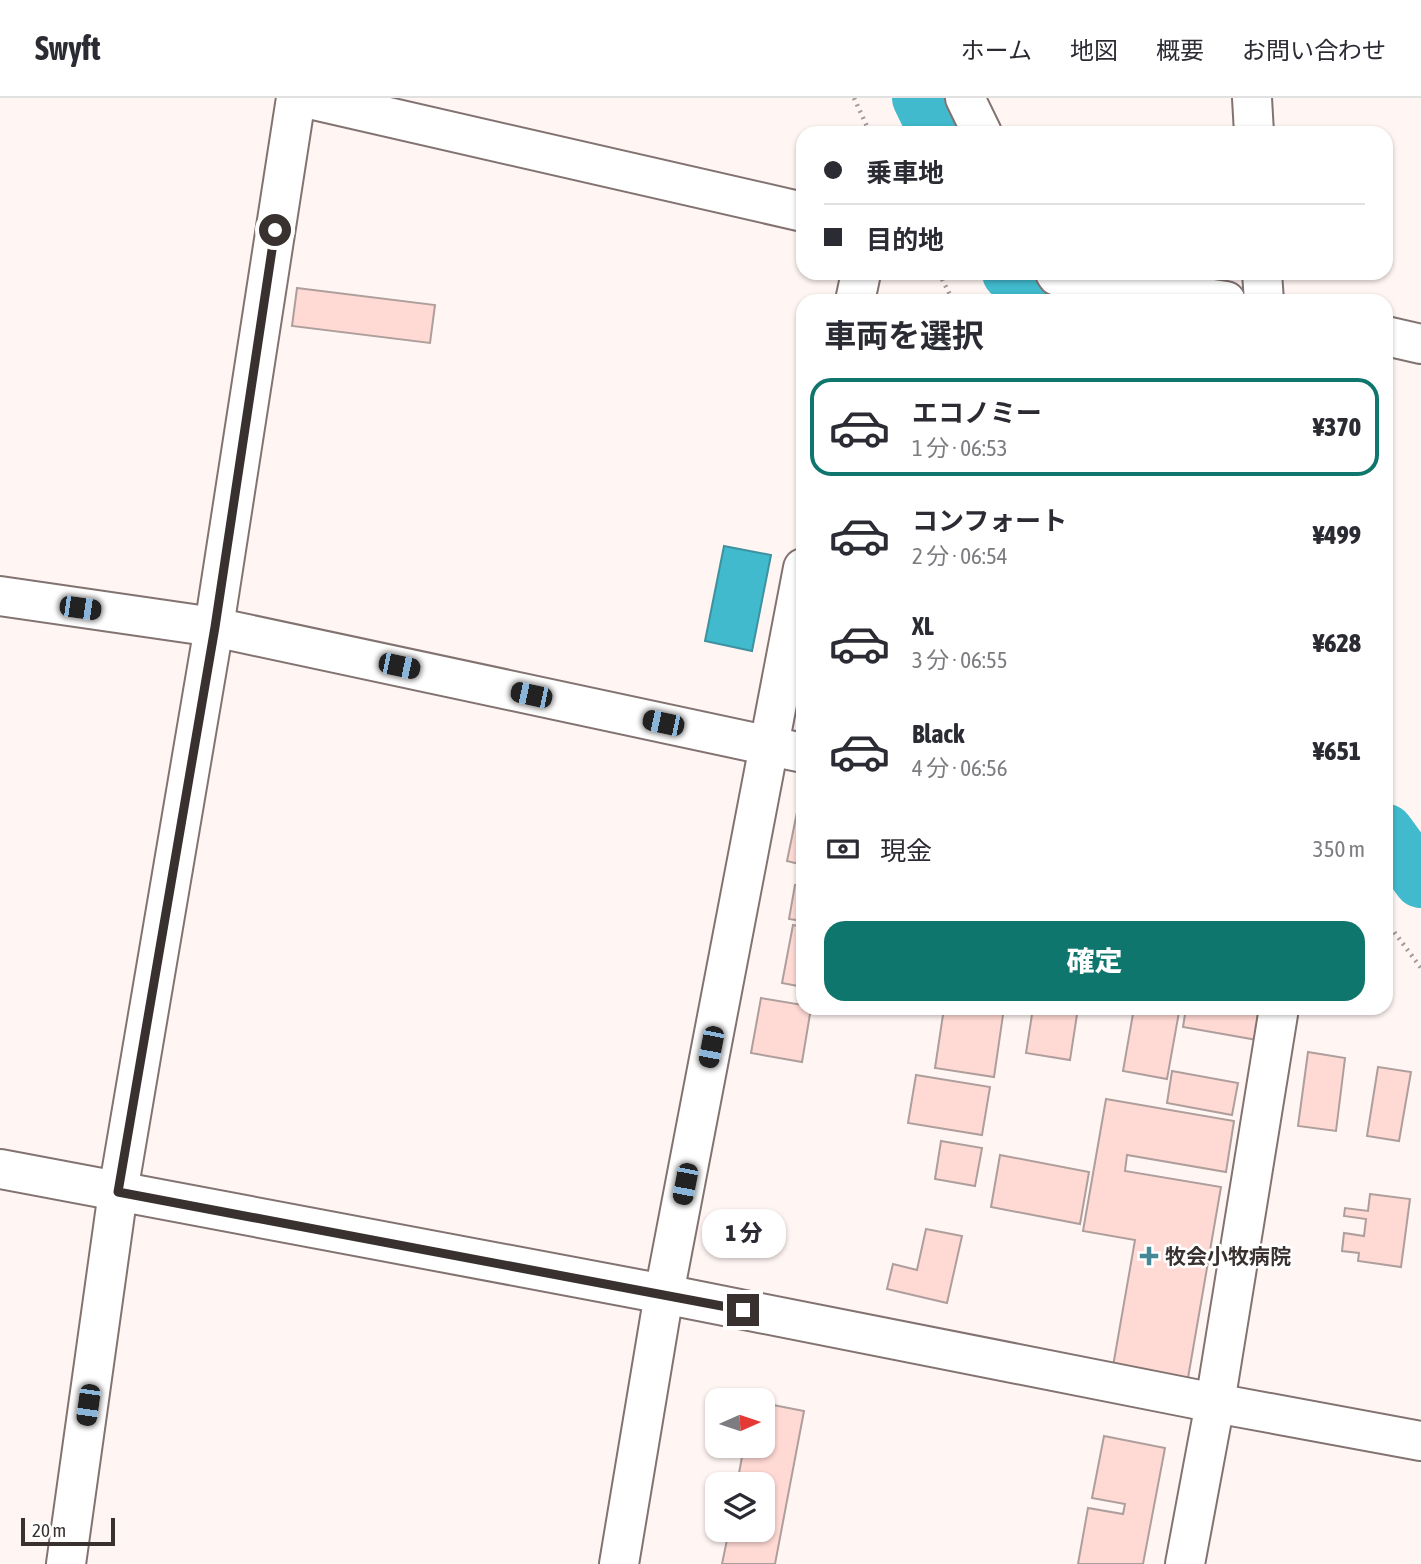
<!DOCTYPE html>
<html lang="ja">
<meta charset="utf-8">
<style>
body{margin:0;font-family:"Asap Condensed","Noto Sans JP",sans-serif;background:#f7f7f7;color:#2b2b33;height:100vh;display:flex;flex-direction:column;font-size:26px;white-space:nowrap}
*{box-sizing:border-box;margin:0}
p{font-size:23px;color:#7c7c81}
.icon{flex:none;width:38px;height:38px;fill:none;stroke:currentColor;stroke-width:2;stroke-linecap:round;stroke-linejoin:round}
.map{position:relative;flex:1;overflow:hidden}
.side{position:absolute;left:796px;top:196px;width:597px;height:721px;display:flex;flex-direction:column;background:#fff;border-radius:21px;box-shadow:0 2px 5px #0004}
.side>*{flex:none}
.guide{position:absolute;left:796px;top:28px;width:597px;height:154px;border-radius:21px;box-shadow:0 2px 5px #0004;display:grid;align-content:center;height:154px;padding:0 28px;background:#fff}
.needle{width:46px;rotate:87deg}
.controls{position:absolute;left:705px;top:1290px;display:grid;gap:14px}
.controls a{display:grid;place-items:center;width:70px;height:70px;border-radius:14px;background:#fff;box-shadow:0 2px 5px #0004;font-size:35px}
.scale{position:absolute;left:21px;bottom:18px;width:94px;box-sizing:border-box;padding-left:7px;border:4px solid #383130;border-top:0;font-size:19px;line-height:24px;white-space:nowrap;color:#383130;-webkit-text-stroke:5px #fff;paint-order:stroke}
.end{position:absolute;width:32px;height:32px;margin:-16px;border:9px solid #383130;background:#fff;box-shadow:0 0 0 4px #fff}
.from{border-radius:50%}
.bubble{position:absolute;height:49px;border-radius:21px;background:#fff;box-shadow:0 2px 5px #0004;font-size:23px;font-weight:800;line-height:49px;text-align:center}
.car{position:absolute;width:21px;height:42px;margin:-21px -10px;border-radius:9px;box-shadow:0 0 5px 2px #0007;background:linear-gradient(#222 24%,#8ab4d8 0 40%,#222 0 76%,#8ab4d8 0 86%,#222 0)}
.guide b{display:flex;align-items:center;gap:24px;height:66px;font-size:26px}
.guide b+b{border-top:2px solid #e1e1e2}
.guide i{width:18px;height:18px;background:#2b2b33}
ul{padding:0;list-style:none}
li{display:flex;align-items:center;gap:21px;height:98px;margin:0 14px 10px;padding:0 14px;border:4px solid transparent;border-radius:21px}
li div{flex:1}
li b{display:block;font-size:26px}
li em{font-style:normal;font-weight:800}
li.current{border-color:#0f766e}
li>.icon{width:63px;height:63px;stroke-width:1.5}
h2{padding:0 28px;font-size:32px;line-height:84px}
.pay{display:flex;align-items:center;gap:18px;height:77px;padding:0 28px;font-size:26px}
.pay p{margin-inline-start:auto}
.button{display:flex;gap:14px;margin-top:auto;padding:14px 28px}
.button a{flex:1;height:80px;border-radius:21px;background:#0f766e;color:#fff;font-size:28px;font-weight:800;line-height:80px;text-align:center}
header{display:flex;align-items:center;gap:42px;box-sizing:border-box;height:98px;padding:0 35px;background:#fff;border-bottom:2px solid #e1e1e2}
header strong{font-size:33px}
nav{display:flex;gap:38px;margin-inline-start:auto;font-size:24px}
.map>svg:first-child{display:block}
.water{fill:#41bacd;stroke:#3e919e;stroke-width:2}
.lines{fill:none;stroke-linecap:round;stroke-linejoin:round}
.river{stroke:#41bacd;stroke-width:56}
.building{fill:#ffd9d4;stroke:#ae9e9c;stroke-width:2}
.minor-casing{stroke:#827371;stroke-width:42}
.path{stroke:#a39b99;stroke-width:4.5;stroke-dasharray:2 5;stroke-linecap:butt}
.minor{stroke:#fff;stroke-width:38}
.route{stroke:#383130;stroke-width:9}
.poi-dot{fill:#438894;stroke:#fff;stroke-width:2.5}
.labels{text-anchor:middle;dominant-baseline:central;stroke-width:5;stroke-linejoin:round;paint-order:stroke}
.poi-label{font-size:21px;font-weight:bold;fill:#383130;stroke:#fff;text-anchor:start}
</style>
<header>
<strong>Swyft</strong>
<nav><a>ホーム</a><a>地図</a><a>概要</a><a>お問い合わせ</a></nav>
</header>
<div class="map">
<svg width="1421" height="1466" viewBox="0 0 1421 1466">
<rect width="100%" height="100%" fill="#fff5f3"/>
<path class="water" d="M 724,448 L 771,457 L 752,553 L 705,543 Z"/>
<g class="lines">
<g class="river">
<path d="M 920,0 L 937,35"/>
<path d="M 1010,175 L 1016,179 L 1030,203"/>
<path d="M 1386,734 L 1421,782"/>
</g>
</g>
<g class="building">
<path d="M 297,190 L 435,207 L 430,245 L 292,228 Z"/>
<path d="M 801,695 L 803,695 L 803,767 L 787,763 Z"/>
<path d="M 795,787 L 803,789 L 803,823 L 789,821 Z"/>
<path d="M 793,827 L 803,829 L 803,889 L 782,885 Z"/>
<path d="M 761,900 L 803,907 L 803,910 L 811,910 L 802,964 L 751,955 Z"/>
<path d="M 944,910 L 1004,910 L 994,979 L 935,970 Z"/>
<path d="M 1033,910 L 1078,910 L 1070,962 L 1026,955 Z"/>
<path d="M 1134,910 L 1158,910 L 1179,914 L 1167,981 L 1123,973 Z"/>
<path d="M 1186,910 L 1262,910 L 1257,942 L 1183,929 Z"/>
<path d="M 1308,954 L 1345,960 L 1336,1033 L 1298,1028 Z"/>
<path d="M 1378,969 L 1411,974 L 1399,1043 L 1367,1038 Z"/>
<path d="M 1172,973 L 1238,985 L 1232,1017 L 1167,1005 Z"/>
<path d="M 916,977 L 990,989 L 982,1037 L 908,1025 Z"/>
<path d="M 1106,1001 L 1234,1023 L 1226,1074 L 1127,1057 L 1125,1073 L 1221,1089 L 1188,1280 L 1160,1275 L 1112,1274 L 1135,1142 L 1083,1133 Z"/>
<path d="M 941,1043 L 982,1050 L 975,1088 L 935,1081 Z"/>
<path d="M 1000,1057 L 1089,1074 L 1080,1126 L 991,1109 Z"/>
<path d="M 1370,1096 L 1410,1101 L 1401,1169 L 1358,1163 L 1359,1155 L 1342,1153 L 1344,1135 L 1364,1138 L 1366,1121 L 1344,1118 L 1345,1110 L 1368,1113 Z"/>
<path d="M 926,1131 L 962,1138 L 947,1205 L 887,1191 L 893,1166 L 917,1172 Z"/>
<path d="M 763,1305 L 804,1313 L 775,1466 L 722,1466 L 729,1432 L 763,1432 L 763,1386 L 737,1386 L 744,1348 L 763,1348 Z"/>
<path d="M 1104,1338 L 1165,1350 L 1143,1466 L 1078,1466 L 1088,1410 L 1123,1416 L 1125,1406 L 1092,1400 Z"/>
</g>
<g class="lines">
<g class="minor-casing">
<g id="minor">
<path d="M 305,0 L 803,114"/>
<path d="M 965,0 L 982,35"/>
<path d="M 1252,0 L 1254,35"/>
<path d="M 1055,175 L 1057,178 L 1226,203"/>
<path d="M 1262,175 L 1264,203"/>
<path d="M 855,203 L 861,175"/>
<path d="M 1386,238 L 1421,246"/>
<path d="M 0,498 L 214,529 L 803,655"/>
<path d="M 0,1071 L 664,1196 L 1215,1305 L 1421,1343"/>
<path d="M 66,1466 L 118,1094 L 214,529 L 296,0"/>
<path d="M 619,1466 L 664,1196 L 803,470"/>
<path d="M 1185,1466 L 1215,1305 L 1279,910"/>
</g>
</g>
<g class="path">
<path d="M 854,0 L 870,35"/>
<path d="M 939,175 L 953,203"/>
<path d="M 1386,823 L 1421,870"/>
</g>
<use href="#minor" class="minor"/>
</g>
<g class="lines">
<path class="route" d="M 275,132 L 215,529 L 118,1094 L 743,1212"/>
</g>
<path class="poi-dot" d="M1145.5 1147.5h7v7h7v7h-7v7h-7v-7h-7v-7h7z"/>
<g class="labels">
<g class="poi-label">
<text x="1165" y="1158">牧会小牧病院</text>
</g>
</g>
</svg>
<div class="controls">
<a><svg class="needle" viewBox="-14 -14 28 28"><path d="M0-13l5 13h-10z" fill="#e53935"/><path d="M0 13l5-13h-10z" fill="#7c7c81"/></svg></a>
<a><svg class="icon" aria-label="layers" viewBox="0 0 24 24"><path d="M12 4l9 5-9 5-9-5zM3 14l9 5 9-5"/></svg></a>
</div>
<div class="scale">20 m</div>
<i class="end from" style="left:275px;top:132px"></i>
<i class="end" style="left:743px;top:1212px"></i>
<div class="bubble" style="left:702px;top:1111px;width:84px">1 分</div>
<i class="car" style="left:80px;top:510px;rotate:98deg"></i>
<i class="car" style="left:399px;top:568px;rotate:102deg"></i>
<i class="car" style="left:531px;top:597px;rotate:282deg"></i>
<i class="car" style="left:663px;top:625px;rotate:282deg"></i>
<i class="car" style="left:711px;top:949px;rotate:191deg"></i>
<i class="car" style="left:685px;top:1086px;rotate:191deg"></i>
<i class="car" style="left:88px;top:1307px;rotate:188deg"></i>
<div class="guide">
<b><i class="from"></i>乗車地</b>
<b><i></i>目的地</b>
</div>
<section class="side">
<h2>車両を選択</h2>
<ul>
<li class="current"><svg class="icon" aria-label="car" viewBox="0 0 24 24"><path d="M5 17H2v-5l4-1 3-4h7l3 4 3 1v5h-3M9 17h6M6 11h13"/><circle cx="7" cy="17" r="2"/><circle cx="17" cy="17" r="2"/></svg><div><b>エコノミー</b><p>1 分 · 06:53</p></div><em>¥370</em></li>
<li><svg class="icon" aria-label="car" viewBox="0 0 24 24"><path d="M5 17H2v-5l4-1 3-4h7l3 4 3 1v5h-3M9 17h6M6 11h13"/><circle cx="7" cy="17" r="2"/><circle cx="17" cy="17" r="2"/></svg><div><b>コンフォート</b><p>2 分 · 06:54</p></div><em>¥499</em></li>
<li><svg class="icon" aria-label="car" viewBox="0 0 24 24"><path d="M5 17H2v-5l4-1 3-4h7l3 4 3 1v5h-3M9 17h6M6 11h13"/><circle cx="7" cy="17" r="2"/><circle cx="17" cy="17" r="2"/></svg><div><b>XL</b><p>3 分 · 06:55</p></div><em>¥628</em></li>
<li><svg class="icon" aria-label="car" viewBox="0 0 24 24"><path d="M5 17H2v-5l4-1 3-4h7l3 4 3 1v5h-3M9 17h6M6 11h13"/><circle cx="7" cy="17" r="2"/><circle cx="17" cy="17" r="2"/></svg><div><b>Black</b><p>4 分 · 06:56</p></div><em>¥651</em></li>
</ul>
<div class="pay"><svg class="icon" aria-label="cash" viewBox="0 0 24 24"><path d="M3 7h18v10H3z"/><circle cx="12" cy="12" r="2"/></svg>現金<p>350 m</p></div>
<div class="button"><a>確定</a></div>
</section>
</div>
